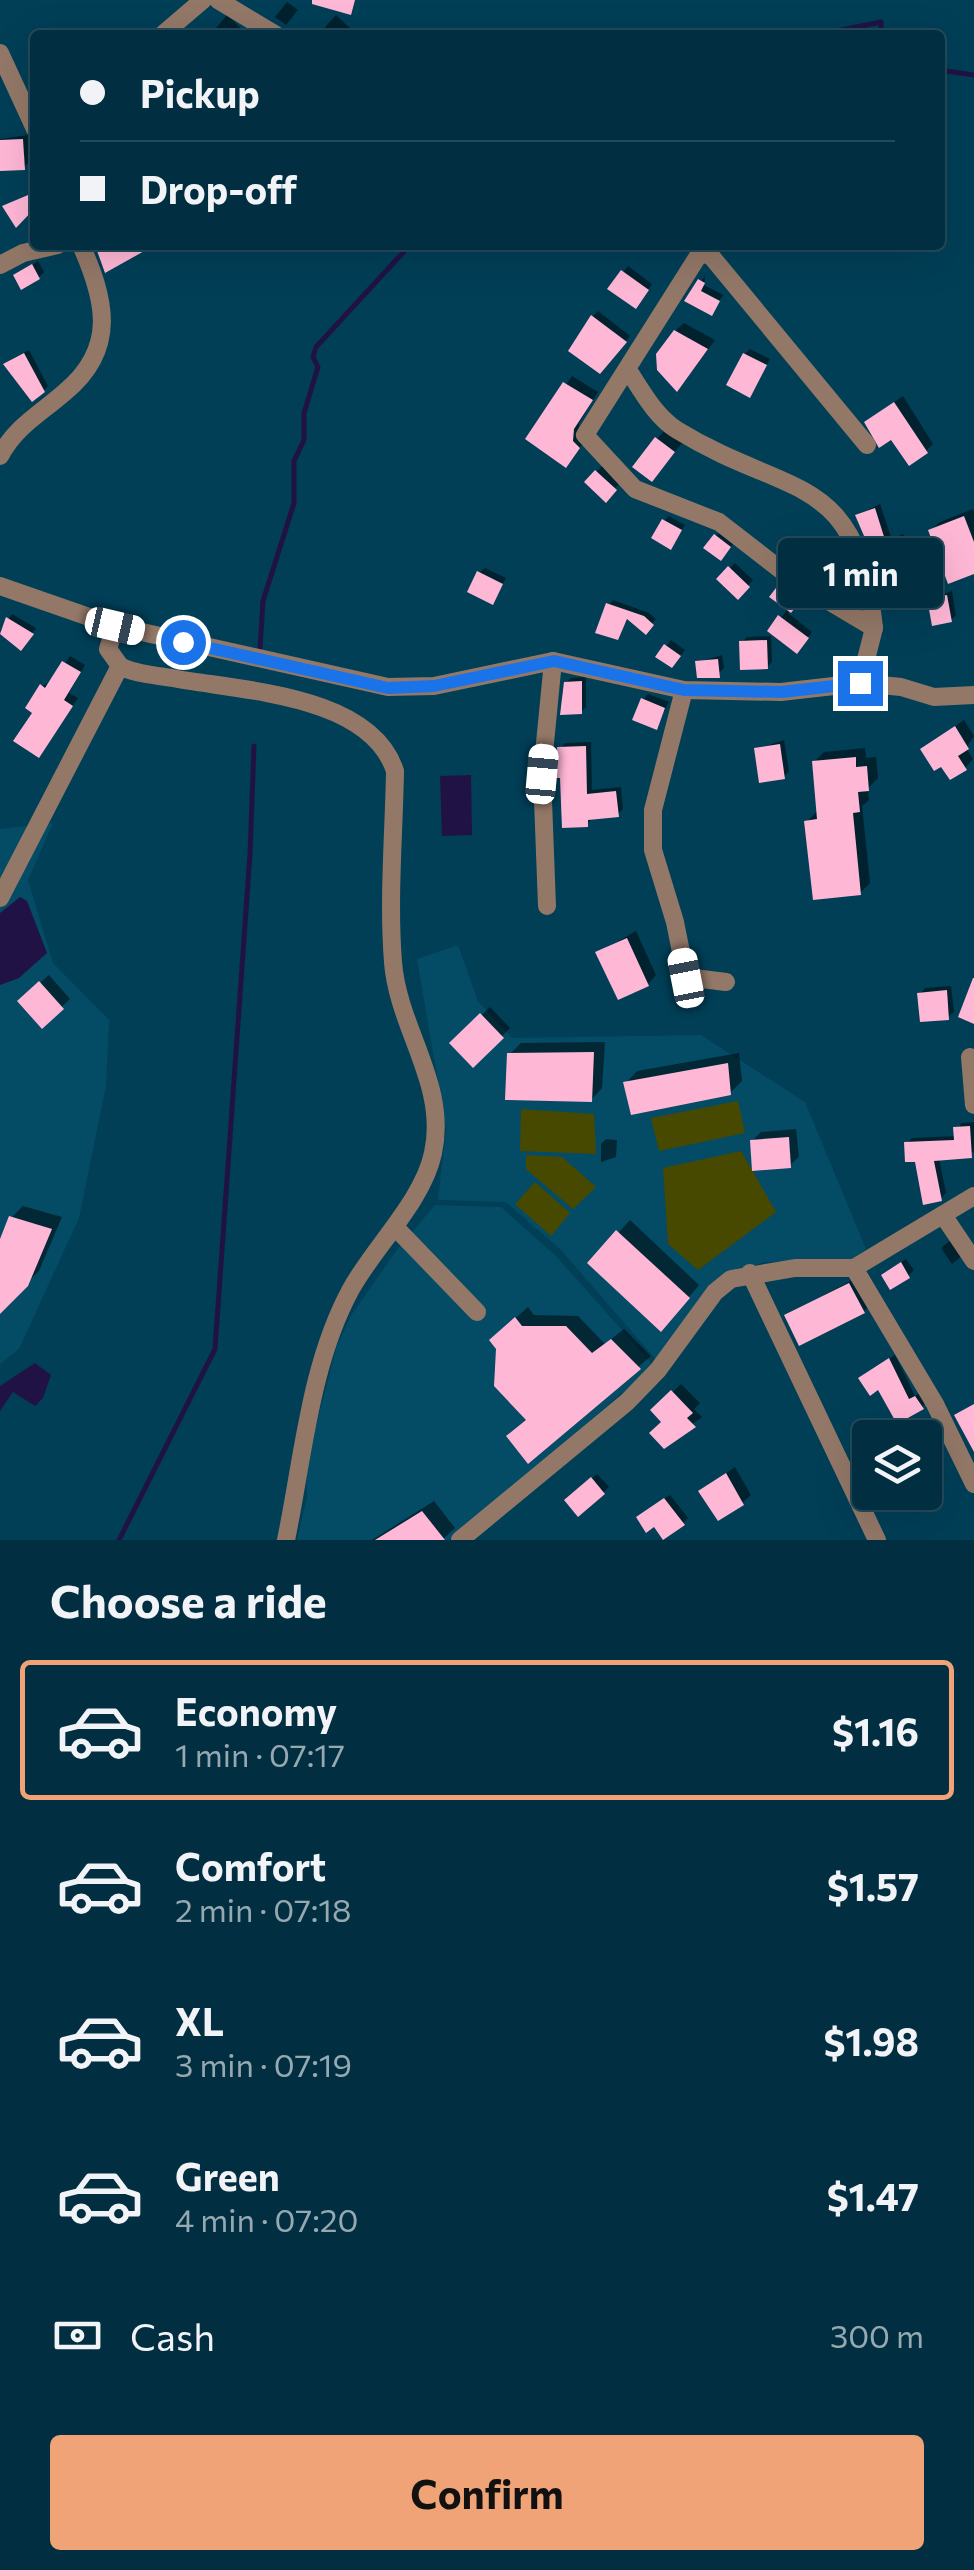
<!DOCTYPE html>
<meta charset="utf-8">
<style>
body{margin:0;font-family:Commissioner,sans-serif;background:#0b3748;color:#f1f3f6;height:100vh;display:flex;flex-direction:column;font-size:38px;white-space:nowrap}
*{box-sizing:border-box;margin:0}
p{font-size:32px;color:#96a9b1}
.icon{flex:none;width:55px;height:55px;fill:none;stroke:currentColor;stroke-width:2;stroke-linecap:round;stroke-linejoin:round}
.map{position:relative;height:1540px;overflow:hidden}
.details{display:flex;flex-direction:column;background:#012f41;flex:1}
.details>*{flex:none}
.top-card{position:absolute;left:30px;top:30px;width:915px;height:220px;border-radius:10px;box-shadow:0 10px 40px #0002,0 0 0 2px #234a5a;display:grid;align-content:center;height:220px;padding:0 50px;background:#012f41}
.controls{position:absolute;left:852px;top:1420px;display:grid;gap:20px}
.controls a{display:grid;place-items:center;width:90px;height:90px;border-radius:10px;background:#012f41;box-shadow:0 10px 40px #0002,0 0 0 2px #234a5a;font-size:50px}
.end{position:absolute;width:45px;height:45px;margin:-22px;border:12px solid #1a73e8;background:#fff;box-shadow:0 0 0 5px #fff}
.from{border-radius:50%}
.bubble{position:absolute;height:70px;border-radius:10px;background:#012f41;box-shadow:0 10px 40px #0002,0 0 0 2px #234a5a;font-size:32px;font-weight:700;line-height:70px;text-align:center}
.car{position:absolute;width:30px;height:60px;margin:-30px -15px;border-radius:12px;box-shadow:0 0 8px 2px #0007;background:linear-gradient(#fff 24%,#345 0 40%,#fff 0 76%,#345 0 86%,#fff 0)}
.top-card b{display:flex;align-items:center;gap:35px;height:95px;font-size:38px}
.top-card b+b{border-top:2px solid #234a5a}
.top-card i{width:25px;height:25px;background:#f1f3f6}
ul{padding:0;list-style:none}
li{display:flex;align-items:center;gap:30px;height:140px;margin:0 20px 15px;padding:0 30px;border:5px solid transparent;border-radius:10px}
li div{flex:1}
li b{display:block;font-size:38px}
li em{font-style:normal;font-weight:700}
li.on{border-color:#efa376}
li>.icon{width:90px;height:90px;stroke-width:1.5}
h2{padding:0 50px;font-size:45px;line-height:120px}
.pay{display:flex;align-items:center;gap:25px;height:110px;padding:0 50px;font-size:38px}
.pay p{margin-inline-start:auto}
.button{display:flex;gap:20px;margin-top:auto;padding:20px 50px}
.button a{flex:1;height:115px;border-radius:10px;background:#efa376;color:#111;font-size:40px;font-weight:700;line-height:115px;text-align:center}
.map>svg:first-child{display:block}
.built{fill:#044b66}
.green{fill:#484900}
.water{fill:#211245}
.shadow{fill:#0007}
.lines{fill:none;stroke-linecap:round;stroke-linejoin:round}
.stream{stroke:#211245;stroke-width:5}
.building{fill:#ffb7d6}
.minor{stroke:#937868;stroke-width:18}
.route{stroke:#1a73e8;stroke-width:12}
</style>
<div class="map">
<svg width="974" height="1540" viewBox="0 0 974 1540">
<rect width="100%" height="100%" fill="#013f57"/>
<g class="built">
<path d="M 53,823 L 28,880 L 53,963 L 109,1020 L 106,1086 L 79,1218 L 19,1349 L 0,1364 L 0,829 Z"/>
<path d="M 458,945 L 478,1001 L 512,1038 L 701,1035 L 805,1102 L 866,1249 L 850,1260 L 765,1262 L 737,1270 L 658,1362 L 561,1250 L 506,1202 L 438,1200 L 446,1129 L 417,959 Z"/>
<path d="M 435,1205 L 501,1207 L 556,1256 L 654,1366 L 449,1540 L 297,1540 L 307,1497 L 306,1465 L 337,1345 L 352,1314 L 396,1251 Z"/>
</g>
<g class="green">
<path d="M 738,1101 L 745,1133 L 659,1151 L 651,1118 Z"/>
<path d="M 521,1109 L 594,1114 L 596,1154 L 520,1151 Z"/>
<path d="M 741,1151 L 776,1212 L 698,1270 L 668,1244 L 663,1168 Z"/>
<path d="M 526,1155 L 562,1157 L 596,1187 L 573,1209 L 526,1169 Z"/>
<path d="M 535,1182 L 570,1213 L 551,1236 L 515,1204 Z"/>
</g>
<g class="water">
<path d="M 471,775 L 472,835 L 442,836 L 440,776 Z"/>
<path d="M 20,897 L 27,901 L 47,953 L 19,978 L 0,985 L 0,913 Z"/>
<path d="M 35,1363 L 51,1375 L 43,1398 L 35,1406 L 13,1392 L 0,1411 L 0,1386 Z"/>
</g>
<g class="shadow">
<path d="M 287,2 L 298,10 L 286,25 L 275,17 Z"/>
<path d="M 227,15 L 247,34 L 246,35 L 210,35 Z"/>
<path d="M 336,15 L 353,31 L 349,35 L 318,35 Z"/>
<path d="M 28,135 L 29,162 L 24,167 L 0,168 L 0,139 Z"/>
<path d="M 34,192 L 35,205 L 16,224 L 5,206 Z"/>
<path d="M 38,261 L 44,272 L 39,277 L 16,276 Z"/>
<path d="M 628,266 L 652,284 L 640,301 L 623,272 Z"/>
<path d="M 705,276 L 704,285 L 723,295 L 711,313 L 688,300 Z"/>
<path d="M 598,311 L 630,336 L 605,366 L 593,316 Z"/>
<path d="M 684,323 L 715,340 L 685,381 L 675,331 Z"/>
<path d="M 750,349 L 770,359 L 750,395 L 745,354 Z"/>
<path d="M 29,350 L 48,386 L 44,390 L 10,360 Z"/>
<path d="M 572,376 L 598,392 L 579,423 L 579,434 L 585,440 L 573,458 L 529,438 Z"/>
<path d="M 903,396 L 933,444 L 926,451 L 875,415 Z"/>
<path d="M 665,430 L 682,443 L 660,471 L 657,439 Z"/>
<path d="M 602,466 L 620,483 L 605,499 L 587,482 Z"/>
<path d="M 880,504 L 892,540 L 884,576 L 858,515 Z"/>
<path d="M 973,509 L 974,513 L 974,571 L 931,530 L 940,522 Z"/>
<path d="M 669,516 L 685,525 L 675,541 L 664,521 Z"/>
<path d="M 721,531 L 735,541 L 726,553 L 716,536 Z"/>
<path d="M 903,534 L 916,556 L 913,559 L 899,536 Z"/>
<path d="M 735,563 L 753,580 L 738,596 L 719,579 Z"/>
<path d="M 485,568 L 506,578 L 492,602 L 479,573 Z"/>
<path d="M 786,581 L 804,594 L 788,613 L 812,632 L 802,645 L 770,631 L 789,608 L 780,586 Z"/>
<path d="M 952,591 L 956,615 L 951,620 L 930,599 Z"/>
<path d="M 613,600 L 649,613 L 656,619 L 645,631 L 629,617 L 617,637 L 609,605 Z"/>
<path d="M 12,614 L 36,628 L 21,648 L 0,631 Z"/>
<path d="M 771,636 L 772,662 L 767,667 L 742,642 L 747,637 Z"/>
<path d="M 671,640 L 685,650 L 677,660 L 659,656 Z"/>
<path d="M 722,655 L 724,668 L 718,674 L 698,662 Z"/>
<path d="M 70,656 L 85,665 L 69,693 L 78,698 L 39,755 L 36,712 L 42,686 L 52,682 Z"/>
<path d="M 586,677 L 586,707 L 581,712 L 566,683 L 571,678 Z"/>
<path d="M 648,694 L 669,702 L 656,727 L 643,700 Z"/>
<path d="M 964,720 L 974,736 L 966,748 L 973,759 L 965,768 L 942,763 L 923,749 Z"/>
<path d="M 784,740 L 789,771 L 784,777 L 757,749 Z"/>
<path d="M 591,742 L 592,790 L 621,787 L 623,809 L 618,814 L 592,817 L 587,825 L 563,776 L 560,749 L 565,743 Z"/>
<path d="M 865,748 L 866,758 L 876,757 L 878,778 L 868,788 L 869,800 L 862,806 L 870,883 L 860,893 L 807,822 L 818,810 L 814,762 L 824,752 Z"/>
<path d="M 636,931 L 656,975 L 648,984 L 598,953 Z"/>
<path d="M 49,975 L 70,999 L 42,1025 L 20,1001 Z"/>
<path d="M 951,986 L 954,1012 L 948,1017 L 920,994 L 925,988 Z"/>
<path d="M 490,1007 L 510,1028 L 473,1065 L 453,1043 Z"/>
<path d="M 605,1042 L 602,1088 L 591,1100 L 510,1054 L 521,1043 Z"/>
<path d="M 739,1053 L 742,1081 L 730,1093 L 626,1083 L 637,1071 Z"/>
<path d="M 974,1122 L 974,1152 L 939,1158 L 946,1193 L 941,1198 L 907,1143 L 912,1138 L 956,1136 L 961,1123 Z"/>
<path d="M 796,1129 L 799,1157 L 790,1165 L 752,1141 L 761,1132 Z"/>
<path d="M 606,1139 L 617,1140 L 616,1157 L 601,1162 L 601,1144 Z"/>
<path d="M 23,1206 L 62,1217 L 39,1271 L 0,1310 L 0,1243 L 12,1217 Z"/>
<path d="M 630,1220 L 699,1285 L 672,1317 L 591,1263 Z"/>
<path d="M 952,1239 L 963,1255 L 952,1264 L 941,1248 Z"/>
<path d="M 906,1259 L 914,1270 L 908,1276 L 889,1270 Z"/>
<path d="M 856,1278 L 871,1304 L 864,1311 L 787,1315 Z"/>
<path d="M 528,1307 L 534,1315 L 578,1316 L 605,1344 L 624,1329 L 651,1356 L 528,1461 L 528,1419 L 504,1328 Z"/>
<path d="M 895,1355 L 915,1396 L 921,1392 L 927,1402 L 922,1407 L 879,1386 L 866,1374 Z"/>
<path d="M 681,1384 L 700,1403 L 694,1409 L 702,1417 L 665,1445 L 664,1422 L 654,1410 Z"/>
<path d="M 735,1467 L 751,1495 L 742,1503 L 701,1491 Z"/>
<path d="M 597,1474 L 609,1487 L 604,1492 L 572,1495 Z"/>
<path d="M 871,1492 L 894,1492 L 877,1505 Z"/>
<path d="M 670,1495 L 688,1518 L 683,1523 L 644,1512 Z"/>
<path d="M 434,1501 L 455,1528 L 442,1540 L 372,1540 Z"/>
</g>
<g class="lines">
<g class="stream">
<path d="M 816,35 L 881,22 L 881,35"/>
<path d="M 940,70 L 974,75"/>
<path d="M 260,648 L 263,601 L 294,503 L 294,461 L 304,440 L 304,413 L 318,367 L 313,357 L 316,347 L 410,245"/>
<path d="M 119,1540 L 215,1349 L 250,854 L 254,746"/>
</g>
</g>
<g class="building">
<path d="M 312,0 L 355,0 L 351,15 L 312,4 Z"/>
<path d="M 23,139 L 25,170 L 0,171 L 0,140 Z"/>
<path d="M 28,195 L 35,208 L 16,228 L 2,206 Z"/>
<path d="M 101,245 L 155,245 L 105,273 L 96,248 Z"/>
<path d="M 32,264 L 40,279 L 21,290 L 13,275 Z"/>
<path d="M 621,270 L 649,290 L 636,309 L 607,289 Z"/>
<path d="M 698,279 L 705,283 L 701,291 L 720,301 L 712,316 L 684,301 Z"/>
<path d="M 591,315 L 627,342 L 600,374 L 568,351 Z"/>
<path d="M 674,330 L 708,349 L 677,392 L 657,370 L 656,354 Z"/>
<path d="M 24,353 L 45,392 L 32,402 L 3,364 Z"/>
<path d="M 743,353 L 767,365 L 750,398 L 726,385 Z"/>
<path d="M 563,382 L 593,400 L 574,429 L 573,441 L 580,448 L 566,468 L 525,439 Z"/>
<path d="M 894,402 L 928,453 L 909,466 L 891,440 L 879,448 L 864,422 Z"/>
<path d="M 655,437 L 675,452 L 652,482 L 632,467 Z"/>
<path d="M 595,470 L 617,490 L 606,503 L 584,482 Z"/>
<path d="M 875,508 L 886,543 L 897,537 L 912,563 L 883,580 L 855,515 Z"/>
<path d="M 964,516 L 974,542 L 974,574 L 948,584 L 928,530 Z"/>
<path d="M 662,519 L 682,530 L 671,550 L 651,538 Z"/>
<path d="M 714,534 L 731,547 L 721,561 L 703,548 Z"/>
<path d="M 728,566 L 750,587 L 738,600 L 716,579 Z"/>
<path d="M 477,571 L 503,584 L 493,605 L 467,592 Z"/>
<path d="M 779,584 L 801,600 L 791,613 L 769,597 Z"/>
<path d="M 947,595 L 952,622 L 932,626 L 927,598 Z"/>
<path d="M 606,603 L 644,616 L 654,625 L 646,635 L 627,619 L 618,640 L 595,633 Z"/>
<path d="M 778,615 L 809,638 L 797,654 L 767,631 Z"/>
<path d="M 6,617 L 34,634 L 21,651 L 0,634 Z"/>
<path d="M 767,640 L 768,669 L 740,670 L 739,641 Z"/>
<path d="M 664,644 L 681,656 L 672,668 L 655,657 Z"/>
<path d="M 718,659 L 720,678 L 697,678 L 695,661 Z"/>
<path d="M 62,661 L 81,672 L 64,700 L 73,706 L 39,758 L 13,741 L 32,713 L 25,708 L 40,684 L 45,688 Z"/>
<path d="M 582,681 L 582,714 L 560,715 L 564,682 Z"/>
<path d="M 641,698 L 665,708 L 657,730 L 632,720 Z"/>
<path d="M 955,726 L 969,749 L 958,756 L 967,770 L 950,780 L 941,767 L 934,771 L 920,749 Z"/>
<path d="M 780,744 L 785,779 L 759,783 L 754,748 Z"/>
<path d="M 586,746 L 587,794 L 616,791 L 619,817 L 588,820 L 588,827 L 562,828 L 560,778 L 555,778 L 557,747 Z"/>
<path d="M 856,757 L 856,767 L 867,766 L 869,791 L 858,792 L 860,812 L 853,813 L 861,895 L 813,900 L 804,821 L 817,819 L 812,761 Z"/>
<path d="M 627,938 L 649,986 L 618,1000 L 595,952 Z"/>
<path d="M 973,978 L 974,978 L 974,1024 L 958,1017 Z"/>
<path d="M 39,981 L 64,1009 L 42,1029 L 17,1001 Z"/>
<path d="M 947,990 L 949,1020 L 920,1022 L 917,993 Z"/>
<path d="M 480,1013 L 504,1038 L 473,1068 L 449,1043 Z"/>
<path d="M 594,1052 L 592,1102 L 505,1100 L 507,1053 Z"/>
<path d="M 728,1063 L 731,1095 L 631,1115 L 623,1082 Z"/>
<path d="M 970,1126 L 972,1158 L 934,1161 L 942,1201 L 923,1205 L 915,1162 L 905,1162 L 904,1142 L 954,1140 L 953,1127 Z"/>
<path d="M 789,1137 L 791,1168 L 752,1171 L 750,1140 Z"/>
<path d="M 9,1216 L 52,1229 L 28,1286 L 0,1314 L 0,1239 Z"/>
<path d="M 616,1230 L 690,1298 L 661,1332 L 587,1263 Z"/>
<path d="M 901,1262 L 910,1278 L 890,1290 L 881,1275 Z"/>
<path d="M 849,1283 L 865,1313 L 799,1346 L 784,1315 Z"/>
<path d="M 515,1317 L 522,1326 L 566,1326 L 592,1353 L 611,1339 L 641,1369 L 528,1464 L 506,1436 L 526,1420 L 494,1386 L 496,1349 L 489,1340 Z"/>
<path d="M 889,1358 L 909,1399 L 915,1396 L 924,1409 L 897,1424 L 878,1390 L 870,1396 L 858,1378 Z"/>
<path d="M 671,1390 L 693,1413 L 687,1418 L 696,1427 L 664,1449 L 649,1433 L 661,1422 L 650,1410 Z"/>
<path d="M 974,1404 L 974,1452 L 954,1415 Z"/>
<path d="M 726,1473 L 744,1505 L 718,1521 L 698,1491 Z"/>
<path d="M 591,1477 L 605,1494 L 578,1517 L 564,1500 Z"/>
<path d="M 664,1498 L 685,1525 L 663,1540 L 654,1527 L 646,1533 L 636,1517 Z"/>
<path d="M 422,1511 L 445,1540 L 375,1540 Z"/>
</g>
<g class="lines">
<g class="minor">
<path d="M 218,0 L 276,35"/>
<path d="M 162,35 L 203,0"/>
<path d="M 0,53 L 35,129"/>
<path d="M 0,265 L 23,253 L 58,245"/>
<path d="M 628,370 C 642,391 655,416 677,430 C 789,499 857,469 874,628"/>
<path d="M 0,456 C 16,426 40,414 65,392 C 118,348 105,299 81,245"/>
<path d="M 0,586 L 115,626 L 388,687 L 434,686 L 553,661 L 684,690 L 781,692 L 860,683 L 901,687 L 934,697 L 974,695"/>
<path d="M 115,626 L 108,649 L 120,666"/>
<path d="M 120,666 C 134,674 155,675 172,678 C 241,691 370,694 395,771 C 394,833 388,899 393,962 C 398,1029 448,1084 433,1153 C 423,1201 374,1247 351,1289 C 310,1364 303,1458 286,1540"/>
<path d="M 860,683 L 874,628 L 795,581 L 719,522 L 635,489 L 585,435 L 700,253 L 711,256 L 867,445"/>
<path d="M 684,690 L 653,810 L 653,850 L 675,922 L 686,977 L 726,982"/>
<path d="M 0,898 L 120,666"/>
<path d="M 547,906 L 542,774 L 553,661"/>
<path d="M 970,1057 L 974,1105"/>
<path d="M 943,1215 L 974,1261"/>
<path d="M 395,1227 L 477,1312"/>
<path d="M 854,1268 L 935,1404 L 974,1484"/>
<path d="M 750,1273 L 877,1540"/>
<path d="M 460,1540 L 627,1402 L 658,1370 L 715,1292 L 731,1279 L 795,1268 L 854,1268 L 974,1196"/>
</g>
</g>
<g class="lines">
<path class="route" d="M 183,642 L 388,688 L 434,686 L 554,661 L 684,690 L 782,692 L 860,683"/>
</g>
</svg>
<div class="controls">
<a><svg class="icon" aria-label="layers" viewBox="0 0 24 24"><path d="M12 4l9 5-9 5-9-5zM3 14l9 5 9-5"/></svg></a>
</div>
<i class="end from" style="left:183px;top:642px"></i>
<i class="end" style="left:860px;top:683px"></i>
<div class="bubble" style="left:778px;top:538px;width:165px">1 min</div>
<i class="car" style="left:115px;top:626px;rotate:103deg"></i>
<i class="car" style="left:542px;top:774px;rotate:5deg"></i>
<i class="car" style="left:686px;top:978px;rotate:349deg"></i>
<div class="top-card">
<b><i class="from"></i>Pickup</b>
<b><i></i>Drop-off</b>
</div>
</div>
<section class="details">
<h2>Choose a ride</h2>
<ul>
<li class="on"><svg class="icon" aria-label="car" viewBox="0 0 24 24"><path d="M5 17H2v-5l4-1 3-4h7l3 4 3 1v5h-3M9 17h6M6 11h13"/><circle cx="7" cy="17" r="2"/><circle cx="17" cy="17" r="2"/></svg><div><b>Economy</b><p>1 min · 07:17</p></div><em>$1.16</em></li>
<li><svg class="icon" aria-label="car" viewBox="0 0 24 24"><path d="M5 17H2v-5l4-1 3-4h7l3 4 3 1v5h-3M9 17h6M6 11h13"/><circle cx="7" cy="17" r="2"/><circle cx="17" cy="17" r="2"/></svg><div><b>Comfort</b><p>2 min · 07:18</p></div><em>$1.57</em></li>
<li><svg class="icon" aria-label="car" viewBox="0 0 24 24"><path d="M5 17H2v-5l4-1 3-4h7l3 4 3 1v5h-3M9 17h6M6 11h13"/><circle cx="7" cy="17" r="2"/><circle cx="17" cy="17" r="2"/></svg><div><b>XL</b><p>3 min · 07:19</p></div><em>$1.98</em></li>
<li><svg class="icon" aria-label="car" viewBox="0 0 24 24"><path d="M5 17H2v-5l4-1 3-4h7l3 4 3 1v5h-3M9 17h6M6 11h13"/><circle cx="7" cy="17" r="2"/><circle cx="17" cy="17" r="2"/></svg><div><b>Green</b><p>4 min · 07:20</p></div><em>$1.47</em></li>
</ul>
<div class="pay"><svg class="icon" aria-label="cash" viewBox="0 0 24 24"><path d="M3 7h18v10H3z"/><circle cx="12" cy="12" r="2"/></svg>Cash<p>300 m</p></div>
<div class="button"><a>Confirm</a></div>
</section>
